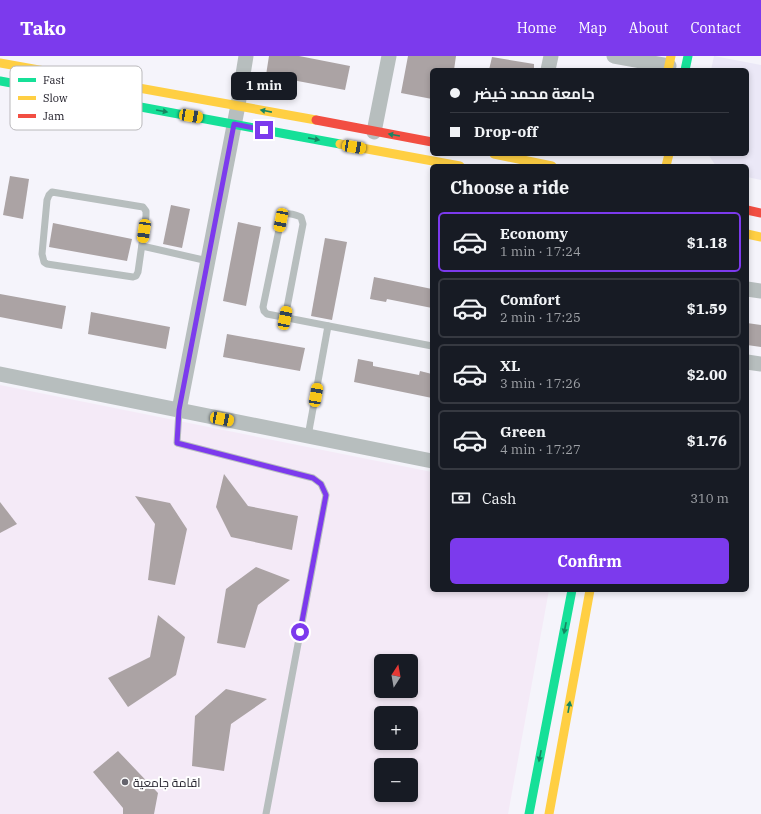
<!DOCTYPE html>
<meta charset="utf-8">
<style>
body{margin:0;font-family:"IBM Plex Serif",Cairo,serif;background:#242831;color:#f1f3f6;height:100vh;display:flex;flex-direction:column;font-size:15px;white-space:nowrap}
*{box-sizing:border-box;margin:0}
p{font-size:13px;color:#9ea1a6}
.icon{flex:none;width:22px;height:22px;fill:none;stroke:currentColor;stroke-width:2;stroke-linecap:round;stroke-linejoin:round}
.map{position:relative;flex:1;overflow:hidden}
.details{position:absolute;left:430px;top:108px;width:319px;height:428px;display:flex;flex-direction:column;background:#171b24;border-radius:6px;box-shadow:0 2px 6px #0003}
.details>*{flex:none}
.guide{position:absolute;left:430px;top:12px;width:319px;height:88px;border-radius:6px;box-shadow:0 2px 6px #0003;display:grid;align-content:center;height:88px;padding:0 20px;background:#171b24}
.needle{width:26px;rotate:11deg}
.fabs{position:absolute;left:374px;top:598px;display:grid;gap:8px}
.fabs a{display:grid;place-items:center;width:44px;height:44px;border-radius:6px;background:#171b24;box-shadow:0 2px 6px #0003;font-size:20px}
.end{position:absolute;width:18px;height:18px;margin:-9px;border:5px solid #7c3aed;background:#fff;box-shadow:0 0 0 2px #fff}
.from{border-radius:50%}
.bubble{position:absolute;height:28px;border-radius:6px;background:#171b24;box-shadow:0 2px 6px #0003;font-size:13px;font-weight:700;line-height:28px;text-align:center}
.car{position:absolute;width:12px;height:24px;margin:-12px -6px;border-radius:5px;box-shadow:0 0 3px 1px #0007;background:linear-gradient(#f5c518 24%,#345 0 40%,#f5c518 0 76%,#345 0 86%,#f5c518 0)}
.guide b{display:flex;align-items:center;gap:14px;height:38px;font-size:15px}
.guide b+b{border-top:1px solid #363941}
.guide i{width:10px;height:10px;background:#f1f3f6}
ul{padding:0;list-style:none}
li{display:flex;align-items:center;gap:12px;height:60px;margin:0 8px 6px;padding:0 12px;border:2px solid #363941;border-radius:6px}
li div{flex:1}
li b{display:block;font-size:15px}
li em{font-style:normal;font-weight:700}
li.active{border-color:#7c3aed}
li>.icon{width:36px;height:36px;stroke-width:1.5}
h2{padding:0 20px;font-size:18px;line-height:48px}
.pay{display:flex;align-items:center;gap:10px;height:44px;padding:0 20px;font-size:15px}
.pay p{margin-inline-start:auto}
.button{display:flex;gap:8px;margin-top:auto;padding:8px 20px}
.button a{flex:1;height:46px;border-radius:6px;background:#7c3aed;color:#fff;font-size:16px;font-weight:700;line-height:46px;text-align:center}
header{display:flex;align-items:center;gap:24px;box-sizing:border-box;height:56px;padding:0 20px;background:#7c3aed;color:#fff}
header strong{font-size:19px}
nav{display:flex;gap:22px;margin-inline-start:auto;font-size:14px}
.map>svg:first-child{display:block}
.commercial{fill:#ebe8f7}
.education{fill:#f4eaf7;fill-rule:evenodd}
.building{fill:#aba3a4}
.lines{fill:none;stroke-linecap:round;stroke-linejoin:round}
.lane{stroke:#b7bebe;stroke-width:7}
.street{stroke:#b7bebe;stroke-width:15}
.fast{stroke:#16e098;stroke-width:9}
.slow{stroke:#ffcf43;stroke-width:9}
.jam{stroke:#f24e42;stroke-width:9}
.oneway{fill:#178562}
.route{stroke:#7c3aed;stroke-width:5}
.poi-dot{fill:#65646d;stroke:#fff;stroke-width:1.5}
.labels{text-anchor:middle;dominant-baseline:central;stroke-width:4;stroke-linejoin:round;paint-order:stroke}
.poi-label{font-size:12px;fill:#181621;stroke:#fff;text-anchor:start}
.key{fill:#fff;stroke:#bab9bc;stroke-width:1}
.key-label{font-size:11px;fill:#181621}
</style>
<header>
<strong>Tako</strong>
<nav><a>Home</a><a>Map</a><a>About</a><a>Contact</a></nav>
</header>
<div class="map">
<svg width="761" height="758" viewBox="0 0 761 758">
<rect width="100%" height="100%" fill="#f5f4fb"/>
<path class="commercial" d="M 714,0 L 761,9 L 761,124 L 747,121 L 747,110 L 716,110 L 708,98 L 747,98 L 747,14 L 711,14 Z"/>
<path class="education" d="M 0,329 L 432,416 L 432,534 L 549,534 L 508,758 L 0,758 ZM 381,605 L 411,605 L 411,635 L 381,635 ZM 381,657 L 411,657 L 411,687 L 381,687 ZM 381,709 L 411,709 L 411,739 L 381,739 Z"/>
<g class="building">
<path d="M 269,0 L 299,0 L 350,10 L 345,34 L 266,19 Z"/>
<path d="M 408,0 L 456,0 L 454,14 L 432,14 L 432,43 L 401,37 Z"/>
<path d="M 492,1 L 534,8 L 534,14 L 489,14 Z"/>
<path d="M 10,120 L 29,123 L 23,163 L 3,159 Z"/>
<path d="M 171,149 L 190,153 L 182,192 L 163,188 Z"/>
<path d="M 238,166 L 261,171 L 246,250 L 223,245 Z"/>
<path d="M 53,167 L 132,183 L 127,205 L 49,191 Z"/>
<path d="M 325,182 L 347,186 L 332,264 L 311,260 Z"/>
<path d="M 374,221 L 432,233 L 432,252 L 387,243 L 386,246 L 370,243 Z"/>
<path d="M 0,238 L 66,250 L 62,273 L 0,261 Z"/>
<path d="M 91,256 L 170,271 L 166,293 L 88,278 Z"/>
<path d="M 747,267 L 761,269 L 761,291 L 747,289 Z"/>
<path d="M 227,278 L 305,292 L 300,315 L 223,301 Z"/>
<path d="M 358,303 L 373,306 L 373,310 L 419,319 L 420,315 L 432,318 L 432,342 L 354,326 Z"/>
<path d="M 224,418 L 248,450 L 298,460 L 292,494 L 231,481 L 216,451 Z"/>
<path d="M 135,440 L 170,447 L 187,473 L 175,529 L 148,524 L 155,468 Z"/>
<path d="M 0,446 L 17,468 L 0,477 Z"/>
<path d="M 256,511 L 290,524 L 258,549 L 245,592 L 217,587 L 226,533 Z"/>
<path d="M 158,559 L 185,581 L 176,619 L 128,651 L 108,622 L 150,601 Z"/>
<path d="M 226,633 L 267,643 L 231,668 L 224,715 L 192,710 L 195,660 Z"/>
<path d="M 118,695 L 158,737 L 154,758 L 123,758 L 123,752 L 93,716 Z"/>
</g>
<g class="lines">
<g class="lane">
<path d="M 52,136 L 143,151 L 146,155 L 146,160 L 138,216 L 136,220 L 133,221 L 47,208 L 44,206 L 42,198 L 47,144 L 49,139 Z"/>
<path d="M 142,190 L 208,205"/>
<path d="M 285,262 L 303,168 L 301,161 C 292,158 286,154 281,164 L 263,251 L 264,255 L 267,258 L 432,290"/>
<path d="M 179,354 L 177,387 L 313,422 L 321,428 L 326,439 L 266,758"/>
<path d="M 308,380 L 328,270"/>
</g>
<g class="street">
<path d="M 614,0 L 669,10"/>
<path d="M 548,14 L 551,0"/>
<path d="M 374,76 L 389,0"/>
<path d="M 747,233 L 761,235"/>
<path d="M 747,306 L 761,308"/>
<path d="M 0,318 L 432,405"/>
<path d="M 179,354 L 238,49 L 246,0"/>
</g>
<g class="fast">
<path d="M 685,14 L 688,0"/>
<path d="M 0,25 L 340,88"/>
<path d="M 529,758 L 572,534"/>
</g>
<g class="slow">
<path d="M 0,7 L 316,64"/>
<path d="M 668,14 L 671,0"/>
<path d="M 340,88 L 460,110"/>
<path d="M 494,98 L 552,110"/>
<path d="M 666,110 L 669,98"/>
<path d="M 747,178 L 761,181"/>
<path d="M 549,758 L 590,534"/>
</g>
<g class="jam">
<path d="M 316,64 L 432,86"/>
<path d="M 747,154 L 761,157"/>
</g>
</g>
<defs><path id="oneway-solid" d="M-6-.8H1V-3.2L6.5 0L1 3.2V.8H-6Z"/></defs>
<g class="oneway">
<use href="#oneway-solid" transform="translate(162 55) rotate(10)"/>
<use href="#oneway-solid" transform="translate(266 55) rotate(-169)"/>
<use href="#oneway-solid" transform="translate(394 79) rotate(-170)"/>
<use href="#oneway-solid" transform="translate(314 83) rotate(11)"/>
<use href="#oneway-solid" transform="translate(565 572) rotate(101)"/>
<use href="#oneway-solid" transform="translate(569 651) rotate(-80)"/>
<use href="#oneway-solid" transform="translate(540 700) rotate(101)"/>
</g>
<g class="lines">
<path class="route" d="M 264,74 L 234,68 L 179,354 L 177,387 L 313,422 L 321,428 L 326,439 L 300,576"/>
</g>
<circle class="poi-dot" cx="125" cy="726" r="4"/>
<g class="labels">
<g class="poi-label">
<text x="133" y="726">اقامة جامعية</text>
</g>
</g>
<rect x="10" y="10" width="132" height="64" rx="6" class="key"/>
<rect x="18" y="22" width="18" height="4" fill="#16e098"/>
<rect x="18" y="40" width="18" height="4" fill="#ffcf43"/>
<rect x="18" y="58" width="18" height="4" fill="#f24e42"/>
<g class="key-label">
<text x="43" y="28">Fast</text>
<text x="43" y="46">Slow</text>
<text x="43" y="64">Jam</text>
</g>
</svg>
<div class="fabs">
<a><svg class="needle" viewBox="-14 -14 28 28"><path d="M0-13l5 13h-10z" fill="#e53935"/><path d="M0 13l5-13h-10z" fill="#9ea1a6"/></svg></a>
<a>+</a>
<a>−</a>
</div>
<i class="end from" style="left:300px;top:576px"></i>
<i class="end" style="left:264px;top:74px"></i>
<div class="bubble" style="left:231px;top:16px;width:66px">1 min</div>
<i class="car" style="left:191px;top:60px;rotate:100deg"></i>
<i class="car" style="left:354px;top:91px;rotate:100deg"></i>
<i class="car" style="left:281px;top:164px;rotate:191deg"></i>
<i class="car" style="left:144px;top:175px;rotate:188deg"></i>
<i class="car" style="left:285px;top:262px;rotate:11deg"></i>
<i class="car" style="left:316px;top:339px;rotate:10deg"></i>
<i class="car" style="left:222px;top:363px;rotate:101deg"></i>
<div class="guide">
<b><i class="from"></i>جامعة محمد خيضر</b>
<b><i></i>Drop-off</b>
</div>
<section class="details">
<h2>Choose a ride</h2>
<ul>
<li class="active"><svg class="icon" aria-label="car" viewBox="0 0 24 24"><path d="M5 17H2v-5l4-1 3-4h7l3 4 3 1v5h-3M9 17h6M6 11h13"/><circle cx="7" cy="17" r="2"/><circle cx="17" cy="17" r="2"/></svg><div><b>Economy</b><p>1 min · 17:24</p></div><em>$1.18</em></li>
<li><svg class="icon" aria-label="car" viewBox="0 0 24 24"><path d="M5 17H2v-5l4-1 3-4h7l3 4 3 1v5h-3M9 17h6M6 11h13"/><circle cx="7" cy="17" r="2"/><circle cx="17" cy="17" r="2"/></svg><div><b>Comfort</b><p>2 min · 17:25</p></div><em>$1.59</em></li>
<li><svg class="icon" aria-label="car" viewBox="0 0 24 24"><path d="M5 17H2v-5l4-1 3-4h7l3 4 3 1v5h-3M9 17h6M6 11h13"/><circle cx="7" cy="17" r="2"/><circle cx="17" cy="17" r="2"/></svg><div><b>XL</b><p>3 min · 17:26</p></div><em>$2.00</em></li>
<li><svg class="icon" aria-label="car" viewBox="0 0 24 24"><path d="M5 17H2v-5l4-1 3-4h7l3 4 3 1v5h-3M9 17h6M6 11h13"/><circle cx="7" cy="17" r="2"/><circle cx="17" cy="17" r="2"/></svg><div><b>Green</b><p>4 min · 17:27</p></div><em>$1.76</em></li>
</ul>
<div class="pay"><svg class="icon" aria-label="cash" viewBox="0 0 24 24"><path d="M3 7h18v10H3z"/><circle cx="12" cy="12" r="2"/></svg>Cash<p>310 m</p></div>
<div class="button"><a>Confirm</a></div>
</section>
</div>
